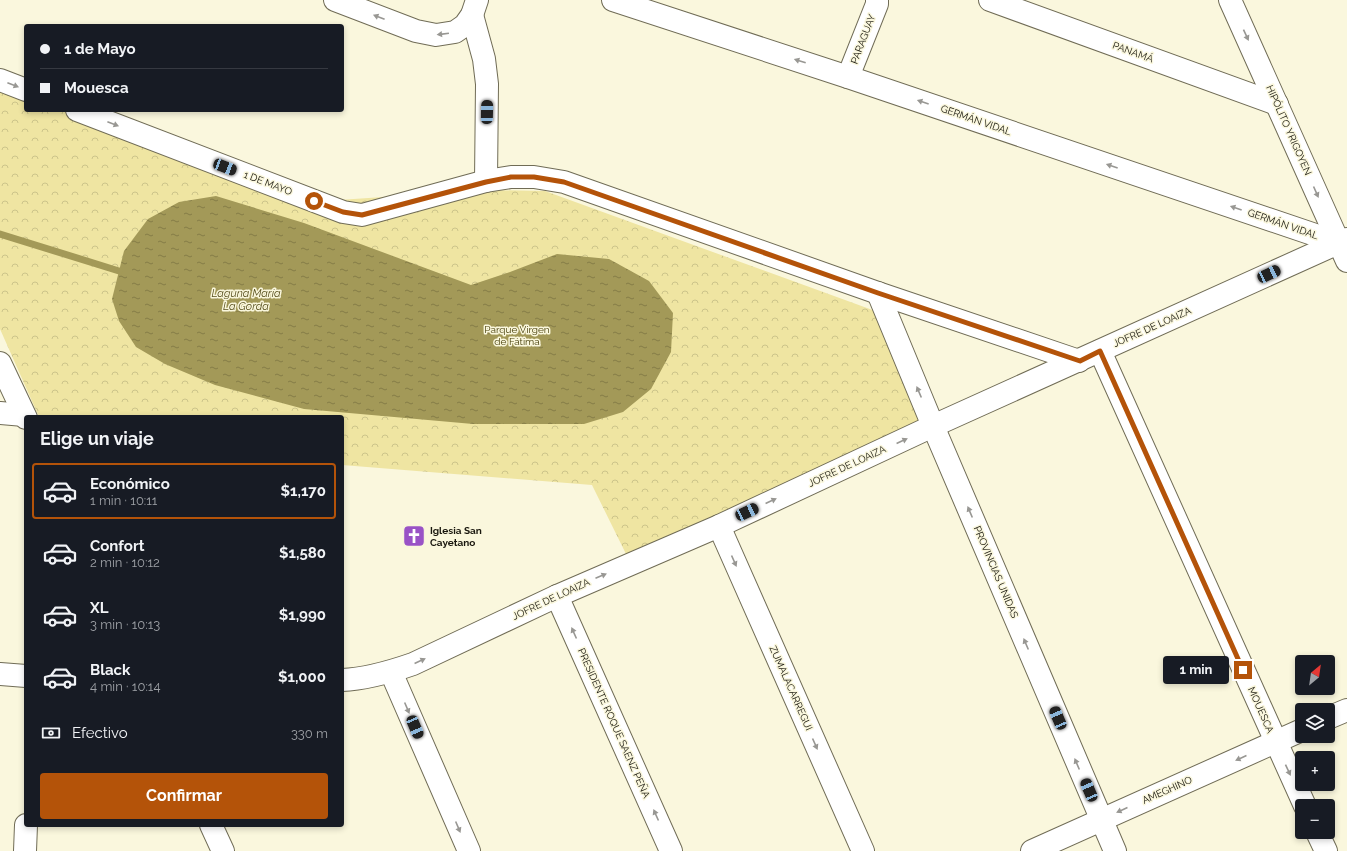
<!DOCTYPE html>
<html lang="es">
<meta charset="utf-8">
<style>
body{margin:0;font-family:Raleway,sans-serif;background:#20242c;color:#f1f3f6;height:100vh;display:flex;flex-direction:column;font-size:15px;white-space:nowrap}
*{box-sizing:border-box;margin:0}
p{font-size:13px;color:#9ea1a6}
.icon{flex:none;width:22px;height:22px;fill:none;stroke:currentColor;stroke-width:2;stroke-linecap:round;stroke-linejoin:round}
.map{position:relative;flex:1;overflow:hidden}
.sheet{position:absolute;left:24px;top:415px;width:320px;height:412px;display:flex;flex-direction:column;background:#171b24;border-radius:4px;box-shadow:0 2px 6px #0003}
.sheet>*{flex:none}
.banner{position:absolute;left:24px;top:24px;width:320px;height:88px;border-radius:4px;box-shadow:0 2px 6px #0003;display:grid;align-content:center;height:88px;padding:0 16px;background:#171b24}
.needle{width:26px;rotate:29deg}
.controls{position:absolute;left:1295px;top:655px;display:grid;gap:8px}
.controls a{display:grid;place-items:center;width:40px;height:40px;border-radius:4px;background:#171b24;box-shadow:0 2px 6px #0003;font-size:20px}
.end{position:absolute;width:18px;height:18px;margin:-9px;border:5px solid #b45309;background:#fff;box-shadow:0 0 0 2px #fff}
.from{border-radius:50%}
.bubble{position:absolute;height:28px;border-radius:4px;background:#171b24;box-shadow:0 2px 6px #0003;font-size:13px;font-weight:700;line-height:28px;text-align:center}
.car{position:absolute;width:12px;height:24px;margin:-12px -6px;border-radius:5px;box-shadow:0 0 3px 1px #0007;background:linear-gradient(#222 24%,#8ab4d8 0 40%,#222 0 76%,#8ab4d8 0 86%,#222 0)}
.banner b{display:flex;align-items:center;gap:14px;height:38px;font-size:15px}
.banner b+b{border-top:1px solid #363941}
.banner i{width:10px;height:10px;background:#f1f3f6}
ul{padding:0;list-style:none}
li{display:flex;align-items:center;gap:12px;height:56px;margin:0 8px 6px;padding:0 8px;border:2px solid transparent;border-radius:4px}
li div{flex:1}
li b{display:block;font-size:15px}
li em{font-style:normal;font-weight:700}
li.selected{border-color:#b45309}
li>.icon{width:36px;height:36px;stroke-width:1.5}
h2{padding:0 16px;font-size:18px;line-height:48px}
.pay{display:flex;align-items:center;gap:10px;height:44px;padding:0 16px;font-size:15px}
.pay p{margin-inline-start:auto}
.cta{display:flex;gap:8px;margin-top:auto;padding:8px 16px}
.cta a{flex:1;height:46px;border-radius:4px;background:#b45309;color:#fff;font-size:16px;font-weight:700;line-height:46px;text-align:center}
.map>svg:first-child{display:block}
.park{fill:url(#park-crowns)}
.water{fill:url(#water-ripples)}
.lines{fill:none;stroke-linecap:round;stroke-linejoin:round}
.stream{stroke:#a39958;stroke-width:7}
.minor-casing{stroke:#706c56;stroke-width:24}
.minor{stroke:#fff;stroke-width:22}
.oneway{fill:#989793}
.route{stroke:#b45309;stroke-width:5}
.labels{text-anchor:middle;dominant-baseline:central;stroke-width:3;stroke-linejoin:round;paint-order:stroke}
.street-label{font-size:10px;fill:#19170e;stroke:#faf7dd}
.park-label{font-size:10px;fill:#48400b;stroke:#faf7dd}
.poi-label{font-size:10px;font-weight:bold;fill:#19170e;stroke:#faf7dd;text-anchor:start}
.water-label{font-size:11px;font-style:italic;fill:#574f1d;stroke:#faf7dd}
</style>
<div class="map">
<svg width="1347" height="851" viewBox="0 0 1347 851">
<defs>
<pattern id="park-crowns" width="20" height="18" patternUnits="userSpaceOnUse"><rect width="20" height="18" fill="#efe5a2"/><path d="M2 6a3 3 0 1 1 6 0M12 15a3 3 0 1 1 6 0" fill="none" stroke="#ccc48a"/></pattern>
<pattern id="water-ripples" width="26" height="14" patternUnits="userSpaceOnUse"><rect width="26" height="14" fill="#a39958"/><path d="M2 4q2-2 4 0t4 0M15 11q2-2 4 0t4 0" fill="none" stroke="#847c47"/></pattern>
</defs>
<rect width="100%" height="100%" fill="#faf7dd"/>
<path class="park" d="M 0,86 L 26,96 L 26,110 L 64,110 L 309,202 L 487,190 L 545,191 L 878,312 L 920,422 L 627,556 L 592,485 L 342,465 L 342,417 L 39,417 L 0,329 Z"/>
<path class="water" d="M 216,196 L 304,223 L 471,285 L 510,272 L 557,254 L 609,259 L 649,281 L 673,313 L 671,352 L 651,389 L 623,412 L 584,424 L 473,424 L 304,409 L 215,385 L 165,364 L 136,347 L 119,321 L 112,299 L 124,251 L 148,219 L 179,202 Z"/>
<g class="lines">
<path class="stream" d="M 0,234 L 119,271"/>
<g class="minor-casing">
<g id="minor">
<path d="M 335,0 L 416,31 L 436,35 L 455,32 L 465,25 L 472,15 L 477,0"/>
<path d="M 613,0 L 848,77 L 1339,243"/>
<path d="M 990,0 L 1277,104"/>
<path d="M 1230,0 L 1347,261"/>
<path d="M 472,15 L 484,59 L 487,84 L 486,181"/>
<path d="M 848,77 L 877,4 L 877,0"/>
<path d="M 0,80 L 26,90"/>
<path d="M 77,110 L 343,212 L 362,215 L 486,181 L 511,177 L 534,177 L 564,182 L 878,293 L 1079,361"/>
<path d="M 878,293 L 933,426 L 1115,851"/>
<path d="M 1100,351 L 1305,806"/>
<path d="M 0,363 L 26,418"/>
<path d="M 0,413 L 24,415"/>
<path d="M 719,526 L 863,851"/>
<path d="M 557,596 L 671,851"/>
<path d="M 391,672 L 469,851"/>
<path d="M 0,674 L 26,676"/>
<path d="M 342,680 C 367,679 390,672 413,664 L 557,596 L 719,526 L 933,426 L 1347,239"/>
<path d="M 1328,718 L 1347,710"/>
<path d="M 211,825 L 223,851"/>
<path d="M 1317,832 L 1326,851"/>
<path d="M 25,851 L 26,825"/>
<path d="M 1032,851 L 1302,730"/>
</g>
</g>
<use href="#minor" class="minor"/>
</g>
<defs><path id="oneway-solid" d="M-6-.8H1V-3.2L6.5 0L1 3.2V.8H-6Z"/></defs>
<g class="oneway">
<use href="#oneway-solid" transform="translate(379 17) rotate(-159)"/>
<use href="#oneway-solid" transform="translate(443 34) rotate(173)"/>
<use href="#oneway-solid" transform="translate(1246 35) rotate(65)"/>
<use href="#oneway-solid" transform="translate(800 61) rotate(-162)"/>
<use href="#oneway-solid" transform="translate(13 85) rotate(21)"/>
<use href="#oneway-solid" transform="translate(923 102) rotate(-161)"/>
<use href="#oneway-solid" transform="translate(113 124) rotate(21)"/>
<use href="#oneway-solid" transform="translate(1112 166) rotate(-161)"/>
<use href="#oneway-solid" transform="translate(1316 192) rotate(66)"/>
<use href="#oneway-solid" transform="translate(1236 208) rotate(-161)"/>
<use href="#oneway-solid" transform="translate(919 392) rotate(-113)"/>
<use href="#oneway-solid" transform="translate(902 441) rotate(-25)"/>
<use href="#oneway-solid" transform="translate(771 501) rotate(-25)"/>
<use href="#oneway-solid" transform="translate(970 512) rotate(-113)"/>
<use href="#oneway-solid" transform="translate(734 561) rotate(66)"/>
<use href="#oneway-solid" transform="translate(601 576) rotate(-23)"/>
<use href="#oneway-solid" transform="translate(574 633) rotate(-114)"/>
<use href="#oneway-solid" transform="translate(1026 644) rotate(-113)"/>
<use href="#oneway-solid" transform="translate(420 661) rotate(-25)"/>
<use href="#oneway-solid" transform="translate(407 708) rotate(67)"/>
<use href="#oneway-solid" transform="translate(815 744) rotate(66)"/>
<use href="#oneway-solid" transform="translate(1241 758) rotate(156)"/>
<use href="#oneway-solid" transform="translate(1077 764) rotate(-113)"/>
<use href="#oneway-solid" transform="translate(1288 770) rotate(65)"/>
<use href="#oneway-solid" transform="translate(1122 810) rotate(156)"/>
<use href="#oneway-solid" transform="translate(656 815) rotate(-114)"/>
<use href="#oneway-solid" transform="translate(458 827) rotate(67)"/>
</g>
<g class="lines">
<path class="route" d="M 314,201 L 343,212 L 362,215 L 486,182 L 511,177 L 534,177 L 564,182 L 878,293 L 1080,361 L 1100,351 L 1243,670"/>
</g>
<defs>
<g id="church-square" transform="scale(1.15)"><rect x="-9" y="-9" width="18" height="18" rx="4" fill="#9952c6" stroke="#faf7dd"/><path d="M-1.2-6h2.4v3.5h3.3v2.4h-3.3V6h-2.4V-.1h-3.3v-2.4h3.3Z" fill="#fff"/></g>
</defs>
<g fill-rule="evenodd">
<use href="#church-square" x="414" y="536"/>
</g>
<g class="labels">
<g class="street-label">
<text transform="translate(863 39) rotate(-69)">PARAGUAY</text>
<text transform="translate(1133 52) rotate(20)">PANAMÁ</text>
<text transform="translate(976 120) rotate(19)">GERMÁN VIDAL</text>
<text transform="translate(1289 130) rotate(66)">HIPÓLITO YRIGOYEN</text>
<text transform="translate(268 183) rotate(21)">1 DE MAYO</text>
<text transform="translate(1283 224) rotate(19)">GERMÁN VIDAL</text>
<text transform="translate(1152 327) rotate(-24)">JOFRE DE LOAIZA</text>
<text transform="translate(847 466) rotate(-25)">JOFRE DE LOAIZA</text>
<text transform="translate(996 572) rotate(67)">PROVINCIAS UNIDAS</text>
<text transform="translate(551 599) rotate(-25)">JOFRE DE LOAIZA</text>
<text transform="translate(791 688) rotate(66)">ZUMALACARREGUI</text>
<text transform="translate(1261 710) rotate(66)">MOUESCA</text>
<text transform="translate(614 723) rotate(66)">PRESIDENTE ROQUE SAENZ PEÑA</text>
<text transform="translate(1167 790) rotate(-24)">AMEGHINO</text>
</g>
<g class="park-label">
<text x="517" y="329">Parque Virgen<tspan x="517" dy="12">de Fátima</tspan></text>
</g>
<g class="poi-label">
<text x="430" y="530">Iglesia San<tspan x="430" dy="12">Cayetano</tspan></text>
</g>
<g class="water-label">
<text x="246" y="293">Laguna María<tspan x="246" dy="13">La Gorda</tspan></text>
</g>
</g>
</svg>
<div class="controls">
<a><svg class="needle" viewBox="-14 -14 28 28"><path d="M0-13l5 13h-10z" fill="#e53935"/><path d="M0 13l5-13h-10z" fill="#9ea1a6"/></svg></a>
<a><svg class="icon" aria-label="layers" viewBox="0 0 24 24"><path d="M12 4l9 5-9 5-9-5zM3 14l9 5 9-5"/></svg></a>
<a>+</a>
<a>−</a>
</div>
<i class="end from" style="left:314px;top:201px"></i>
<i class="end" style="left:1243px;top:670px"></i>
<div class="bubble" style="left:1163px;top:656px;width:66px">1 min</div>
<i class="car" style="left:487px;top:112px;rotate:1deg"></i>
<i class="car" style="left:225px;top:167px;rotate:111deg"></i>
<i class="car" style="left:1269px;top:274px;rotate:65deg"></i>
<i class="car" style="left:747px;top:512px;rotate:65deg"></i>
<i class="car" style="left:1058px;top:718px;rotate:337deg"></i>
<i class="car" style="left:415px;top:727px;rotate:157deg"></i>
<i class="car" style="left:1089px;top:790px;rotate:337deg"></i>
<div class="banner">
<b><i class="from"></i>1 de Mayo</b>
<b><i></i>Mouesca</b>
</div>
<section class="sheet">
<h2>Elige un viaje</h2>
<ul>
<li class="selected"><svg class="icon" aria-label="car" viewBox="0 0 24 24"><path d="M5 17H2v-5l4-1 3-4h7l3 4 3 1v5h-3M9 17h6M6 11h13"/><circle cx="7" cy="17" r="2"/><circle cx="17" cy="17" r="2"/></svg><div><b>Económico</b><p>1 min · 10:11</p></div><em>$1,170</em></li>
<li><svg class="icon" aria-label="car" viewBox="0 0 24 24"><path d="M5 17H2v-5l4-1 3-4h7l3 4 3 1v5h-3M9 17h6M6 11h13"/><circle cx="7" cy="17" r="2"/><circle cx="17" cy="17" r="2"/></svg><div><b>Confort</b><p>2 min · 10:12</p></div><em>$1,580</em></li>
<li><svg class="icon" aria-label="car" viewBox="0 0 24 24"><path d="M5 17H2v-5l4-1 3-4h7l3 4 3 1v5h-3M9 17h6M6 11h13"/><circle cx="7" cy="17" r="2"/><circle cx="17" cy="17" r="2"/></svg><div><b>XL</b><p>3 min · 10:13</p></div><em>$1,990</em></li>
<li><svg class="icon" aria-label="car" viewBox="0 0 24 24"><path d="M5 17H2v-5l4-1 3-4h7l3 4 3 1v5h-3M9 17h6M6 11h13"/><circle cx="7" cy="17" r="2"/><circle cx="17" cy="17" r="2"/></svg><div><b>Black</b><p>4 min · 10:14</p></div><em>$1,000</em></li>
</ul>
<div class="pay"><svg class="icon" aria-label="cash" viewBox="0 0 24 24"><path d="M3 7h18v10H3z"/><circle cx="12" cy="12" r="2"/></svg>Efectivo<p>330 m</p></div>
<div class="cta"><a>Confirmar</a></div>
</section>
</div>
